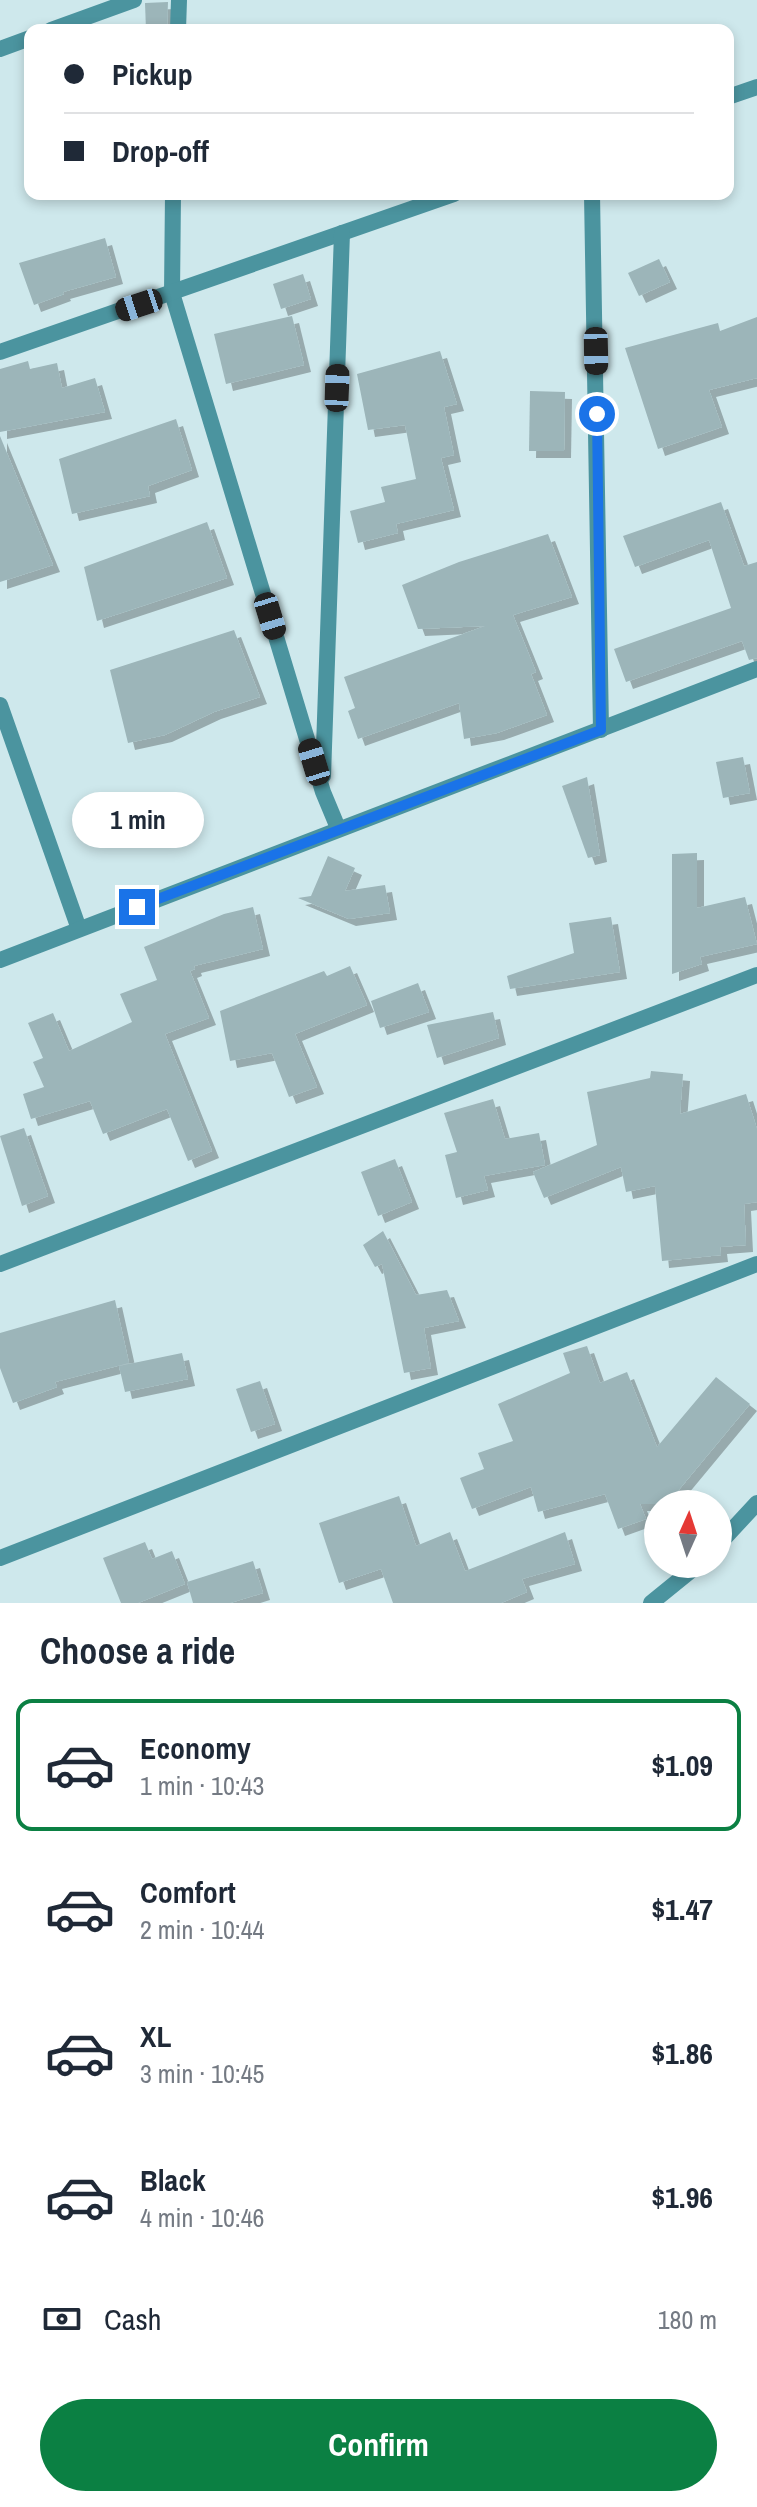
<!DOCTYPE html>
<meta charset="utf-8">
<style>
body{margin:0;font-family:"Archivo Narrow",sans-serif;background:#f2f2f3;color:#1f2937;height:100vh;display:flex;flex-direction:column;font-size:30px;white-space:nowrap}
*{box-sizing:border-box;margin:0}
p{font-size:26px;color:#747a83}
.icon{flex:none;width:44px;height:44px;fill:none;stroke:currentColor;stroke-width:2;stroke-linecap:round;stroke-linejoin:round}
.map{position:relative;height:1603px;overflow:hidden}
.panel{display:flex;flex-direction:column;background:#fff;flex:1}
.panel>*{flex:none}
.hud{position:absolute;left:24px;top:24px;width:710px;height:176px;border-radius:16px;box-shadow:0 4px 12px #0003;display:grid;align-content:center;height:176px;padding:0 40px;background:#fff}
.needle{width:52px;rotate:3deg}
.tools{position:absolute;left:644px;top:1490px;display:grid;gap:16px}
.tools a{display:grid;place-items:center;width:88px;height:88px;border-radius:50%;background:#fff;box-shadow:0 4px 12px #0003;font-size:40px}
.end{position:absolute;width:36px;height:36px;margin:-18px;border:10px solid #1a73e8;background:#fff;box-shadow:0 0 0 4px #fff}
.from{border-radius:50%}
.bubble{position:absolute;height:56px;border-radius:28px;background:#fff;box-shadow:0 4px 12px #0003;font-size:26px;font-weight:700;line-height:56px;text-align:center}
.car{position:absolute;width:24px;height:48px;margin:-24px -12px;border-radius:10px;box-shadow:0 0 6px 2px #0007;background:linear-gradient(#222 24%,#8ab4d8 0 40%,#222 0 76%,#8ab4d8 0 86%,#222 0)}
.hud b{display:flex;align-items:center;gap:28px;height:76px;font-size:30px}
.hud b+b{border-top:2px solid #e0e1e3}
.hud i{width:20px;height:20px;background:#1f2937}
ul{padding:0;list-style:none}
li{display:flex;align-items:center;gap:24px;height:132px;margin:0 16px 12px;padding:0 24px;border:4px solid transparent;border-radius:16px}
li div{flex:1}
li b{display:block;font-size:30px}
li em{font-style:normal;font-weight:700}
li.selected{border-color:#0b8043}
li>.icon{width:72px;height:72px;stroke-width:1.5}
h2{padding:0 40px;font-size:36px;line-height:96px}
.pay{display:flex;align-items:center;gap:20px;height:88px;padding:0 40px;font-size:30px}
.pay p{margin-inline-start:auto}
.button{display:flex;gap:16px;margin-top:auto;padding:16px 40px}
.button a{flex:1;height:92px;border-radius:48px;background:#0b8043;color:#fff;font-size:32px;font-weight:700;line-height:92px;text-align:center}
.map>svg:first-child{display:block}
.building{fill:#9cb5b9;filter:url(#shadow)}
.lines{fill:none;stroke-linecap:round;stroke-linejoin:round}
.minor{stroke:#4b949f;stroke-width:16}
.tertiary{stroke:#4b949f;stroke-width:16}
.route{stroke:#1a73e8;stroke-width:10}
</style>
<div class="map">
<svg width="757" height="1603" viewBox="0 0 757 1603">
<defs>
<filter id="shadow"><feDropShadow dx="7" dy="7" stdDeviation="0" flood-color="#0004"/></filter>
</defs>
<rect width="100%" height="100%" fill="#cee8ec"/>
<g class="building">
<path d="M 168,2 L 167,29 L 146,30 L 145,3 Z"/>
<path d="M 105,238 L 116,277 L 63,292 L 64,294 L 34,305 L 19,263 Z"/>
<path d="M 659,259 L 670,282 L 639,296 L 628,273 Z"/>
<path d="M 303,274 L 311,299 L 281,309 L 273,284 Z"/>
<path d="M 292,316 L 304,365 L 226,384 L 214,334 Z"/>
<path d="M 757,317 L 757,378 L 709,390 L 722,427 L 658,449 L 625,348 L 718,323 L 720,331 Z"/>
<path d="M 440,351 L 457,404 L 444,407 L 454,455 L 441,458 L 454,510 L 396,524 L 398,533 L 358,543 L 350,511 L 385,502 L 381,487 L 416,479 L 405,425 L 368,430 L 357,374 Z"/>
<path d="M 28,361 L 30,369 L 57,363 L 62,388 L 95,378 L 105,412 L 0,432 L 0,369 Z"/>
<path d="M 530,391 L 565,392 L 564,451 L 529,451 Z"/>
<path d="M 176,419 L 192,470 L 148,486 L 150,496 L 72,514 L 59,459 Z"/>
<path d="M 0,436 L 53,565 L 0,582 Z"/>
<path d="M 721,502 L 744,566 L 757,562 L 757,658 L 749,660 L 742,641 L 626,682 L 614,649 L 731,608 L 709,540 L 635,567 L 623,536 Z"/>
<path d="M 207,522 L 227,578 L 97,621 L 84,567 Z"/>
<path d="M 548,534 L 572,597 L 513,615 L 536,672 L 531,674 L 547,715 L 497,733 L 464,739 L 459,703 L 358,739 L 348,711 L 355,708 L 344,677 L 485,626 L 418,629 L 402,585 L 459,562 Z"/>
<path d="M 234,630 L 260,697 L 214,712 L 165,735 L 128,743 L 110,670 Z"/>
<path d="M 743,757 L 750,793 L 723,798 L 716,762 Z"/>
<path d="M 587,777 L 600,855 L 588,858 L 562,786 Z"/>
<path d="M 697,853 L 697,908 L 745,897 L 757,944 L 700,957 L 702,964 L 672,974 L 672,854 Z"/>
<path d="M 328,856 L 355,868 L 345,891 L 385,885 L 390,913 L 349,919 L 298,898 L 311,896 Z"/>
<path d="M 253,907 L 263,949 L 194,966 L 195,969 L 190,971 L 209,1018 L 165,1034 L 212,1151 L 188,1161 L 167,1109 L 103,1134 L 90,1101 L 31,1119 L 23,1094 L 44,1087 L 33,1062 L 43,1058 L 28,1023 L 53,1013 L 69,1051 L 132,1022 L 120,994 L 157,980 L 144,947 L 224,914 Z"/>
<path d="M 611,917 L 620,972 L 510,989 L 507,976 L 574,953 L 569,923 Z"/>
<path d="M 350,966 L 367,1005 L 295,1034 L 317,1087 L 289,1097 L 272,1053 L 230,1061 L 220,1011 L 324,971 L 327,976 Z"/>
<path d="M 418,983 L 429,1012 L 380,1028 L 371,1001 Z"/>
<path d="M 493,1012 L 499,1038 L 437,1058 L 427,1025 Z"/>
<path d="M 651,1071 L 683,1074 L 680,1114 L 746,1094 L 757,1129 L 757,1202 L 744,1204 L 746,1245 L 720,1247 L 721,1255 L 662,1261 L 655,1186 L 626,1192 L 621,1167 L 544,1198 L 533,1172 L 597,1145 L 587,1092 L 650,1078 Z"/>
<path d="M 493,1099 L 505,1139 L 539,1133 L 545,1165 L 484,1176 L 488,1190 L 456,1198 L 445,1155 L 457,1152 L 444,1113 Z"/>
<path d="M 24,1128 L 48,1196 L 22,1206 L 0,1136 Z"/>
<path d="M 395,1159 L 412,1202 L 378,1216 L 361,1172 Z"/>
<path d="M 383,1231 L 416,1295 L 447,1290 L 459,1321 L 424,1328 L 431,1368 L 404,1373 L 382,1264 L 375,1267 L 363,1245 Z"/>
<path d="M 115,1300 L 129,1363 L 55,1382 L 57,1387 L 13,1403 L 0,1368 L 0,1333 Z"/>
<path d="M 587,1346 L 600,1383 L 627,1372 L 657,1447 L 716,1377 L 750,1404 L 667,1504 L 640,1504 L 646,1519 L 618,1529 L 605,1494 L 538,1512 L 531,1487 L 472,1509 L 460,1478 L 484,1469 L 478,1453 L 513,1441 L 498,1404 L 570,1373 L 563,1353 Z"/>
<path d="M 182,1353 L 188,1379 L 125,1392 L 119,1366 Z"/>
<path d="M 260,1381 L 275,1424 L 251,1432 L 236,1389 Z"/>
<path d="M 399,1496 L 416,1546 L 450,1532 L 465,1571 L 565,1532 L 575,1564 L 522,1579 L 527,1592 L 501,1603 L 393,1603 L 381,1569 L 339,1583 L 319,1523 Z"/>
<path d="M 145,1542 L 152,1559 L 172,1551 L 185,1584 L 138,1603 L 121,1603 L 103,1558 Z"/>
<path d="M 253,1561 L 263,1593 L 230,1603 L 193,1603 L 187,1582 Z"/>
</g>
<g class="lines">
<g class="minor">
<path d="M 51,30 L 134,0"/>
<path d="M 178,30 L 179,0"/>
<path d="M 0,49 L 30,38"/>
<path d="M 728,97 L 757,87"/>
<path d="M 173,194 L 172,293 L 323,792 L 338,828"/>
<path d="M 592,194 L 601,730"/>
<path d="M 0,352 L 454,194"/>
<path d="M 0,705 L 79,929"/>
<path d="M 323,776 L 342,233"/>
<path d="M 0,960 L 757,669"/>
<path d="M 0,1264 L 757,975"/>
<path d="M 0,1558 L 757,1264"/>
</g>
<g class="tertiary">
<path d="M 718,1545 L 757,1503"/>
<path d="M 651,1603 L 699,1564"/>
</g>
</g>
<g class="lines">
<path class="route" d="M 137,907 L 601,730 L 597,414"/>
</g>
</svg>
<div class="tools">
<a><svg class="needle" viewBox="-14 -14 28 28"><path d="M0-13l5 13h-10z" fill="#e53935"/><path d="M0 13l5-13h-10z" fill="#747a83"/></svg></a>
</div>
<i class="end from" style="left:597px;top:414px"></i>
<i class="end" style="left:137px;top:907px"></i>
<div class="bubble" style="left:72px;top:792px;width:132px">1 min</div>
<i class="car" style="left:139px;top:305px;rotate:252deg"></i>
<i class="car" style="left:596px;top:351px;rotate:179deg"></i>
<i class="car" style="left:337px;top:388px;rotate:2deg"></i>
<i class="car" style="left:270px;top:616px;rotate:163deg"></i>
<i class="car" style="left:314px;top:762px;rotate:343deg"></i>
<div class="hud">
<b><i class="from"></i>Pickup</b>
<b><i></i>Drop-off</b>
</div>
</div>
<section class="panel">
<h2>Choose a ride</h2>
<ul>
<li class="selected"><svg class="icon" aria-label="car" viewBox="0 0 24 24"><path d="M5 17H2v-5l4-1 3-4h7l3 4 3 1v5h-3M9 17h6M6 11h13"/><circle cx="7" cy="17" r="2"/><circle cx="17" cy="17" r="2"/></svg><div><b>Economy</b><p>1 min · 10:43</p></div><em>$1.09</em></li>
<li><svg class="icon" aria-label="car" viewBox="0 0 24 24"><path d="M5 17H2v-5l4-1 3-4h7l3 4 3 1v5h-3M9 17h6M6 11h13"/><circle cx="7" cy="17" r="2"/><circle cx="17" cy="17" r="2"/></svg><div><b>Comfort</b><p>2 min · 10:44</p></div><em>$1.47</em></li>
<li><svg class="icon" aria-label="car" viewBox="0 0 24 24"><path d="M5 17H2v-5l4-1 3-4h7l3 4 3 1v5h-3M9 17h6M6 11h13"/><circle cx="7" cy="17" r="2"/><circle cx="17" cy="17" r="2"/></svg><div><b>XL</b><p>3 min · 10:45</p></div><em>$1.86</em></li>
<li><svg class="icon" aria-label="car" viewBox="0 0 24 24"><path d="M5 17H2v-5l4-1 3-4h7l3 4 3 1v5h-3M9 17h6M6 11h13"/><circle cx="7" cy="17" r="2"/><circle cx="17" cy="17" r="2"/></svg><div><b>Black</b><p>4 min · 10:46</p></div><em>$1.96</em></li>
</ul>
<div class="pay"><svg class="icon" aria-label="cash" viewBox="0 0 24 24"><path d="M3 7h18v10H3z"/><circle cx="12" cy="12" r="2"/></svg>Cash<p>180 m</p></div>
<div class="button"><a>Confirm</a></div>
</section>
